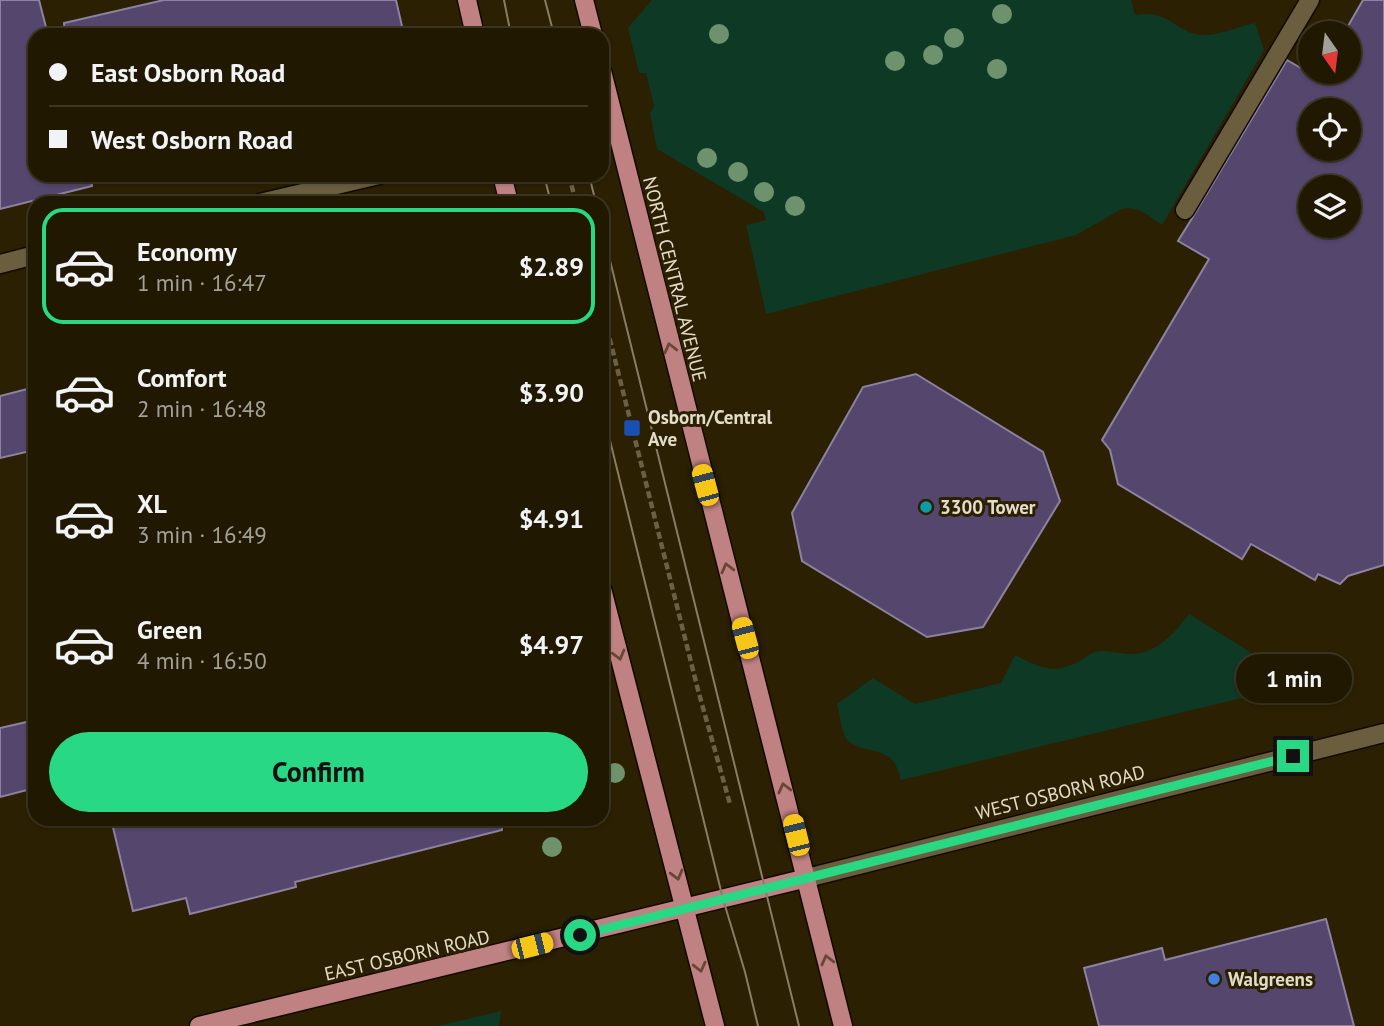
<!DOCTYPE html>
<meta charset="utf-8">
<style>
body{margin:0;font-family:"PT Sans",sans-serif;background:#28210b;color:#f1f3f6;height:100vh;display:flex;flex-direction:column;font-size:26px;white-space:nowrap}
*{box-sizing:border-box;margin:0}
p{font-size:23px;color:#a2a099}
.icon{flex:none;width:38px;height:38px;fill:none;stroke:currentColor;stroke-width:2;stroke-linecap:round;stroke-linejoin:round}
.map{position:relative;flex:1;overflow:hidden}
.drawer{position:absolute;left:28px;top:196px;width:581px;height:630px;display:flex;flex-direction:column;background:#201801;border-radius:21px;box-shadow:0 2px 5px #0004,0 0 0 2px #3d3723}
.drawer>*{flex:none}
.top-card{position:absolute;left:28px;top:28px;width:581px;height:154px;border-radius:21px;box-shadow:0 2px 5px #0004,0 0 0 2px #3d3723;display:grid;align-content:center;height:154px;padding:0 21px;background:#201801}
.needle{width:46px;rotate:166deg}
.tools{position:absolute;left:1298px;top:21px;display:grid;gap:14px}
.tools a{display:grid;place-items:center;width:63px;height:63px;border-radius:50%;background:#201801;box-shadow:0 2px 5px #0004,0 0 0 2px #3d3723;font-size:35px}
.end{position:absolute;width:32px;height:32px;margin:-16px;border:9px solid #29d885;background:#111;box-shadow:0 0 0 4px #111}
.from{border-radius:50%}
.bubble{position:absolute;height:49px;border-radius:24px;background:#201801;box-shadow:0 2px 5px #0004,0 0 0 2px #3d3723;font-size:23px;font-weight:700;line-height:49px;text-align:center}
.car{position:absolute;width:21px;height:42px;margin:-21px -10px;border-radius:9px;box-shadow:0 0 5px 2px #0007;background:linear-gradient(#f5c518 24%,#345 0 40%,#f5c518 0 76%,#345 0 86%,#f5c518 0)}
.top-card b{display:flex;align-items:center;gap:24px;height:66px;font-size:26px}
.top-card b+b{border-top:2px solid #3d3723}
.top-card i{width:18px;height:18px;background:#f1f3f6}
ul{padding:12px 0 0;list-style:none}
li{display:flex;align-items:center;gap:21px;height:116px;margin:0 14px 10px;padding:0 7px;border:4px solid transparent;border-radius:21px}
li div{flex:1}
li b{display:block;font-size:26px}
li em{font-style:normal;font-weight:700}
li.current{border-color:#29d885}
li>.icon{width:63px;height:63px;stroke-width:1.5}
.primary-button{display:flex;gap:14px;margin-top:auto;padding:14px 21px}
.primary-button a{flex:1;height:80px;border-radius:42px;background:#29d885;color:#111;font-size:28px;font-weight:700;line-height:80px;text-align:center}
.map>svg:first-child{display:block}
.green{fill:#0e3925}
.building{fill:#54466c;stroke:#8d82a2;stroke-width:2;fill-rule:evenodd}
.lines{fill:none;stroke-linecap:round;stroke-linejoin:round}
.minor-casing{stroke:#120900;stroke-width:21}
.major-casing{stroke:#120900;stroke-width:21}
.path{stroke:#696046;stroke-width:4.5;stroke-dasharray:7 3.5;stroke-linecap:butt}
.minor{stroke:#6a5e3e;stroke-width:18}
.major{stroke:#c08182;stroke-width:18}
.tram{stroke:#867d65;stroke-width:2}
.tree{fill:#6e926d}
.oneway{stroke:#674735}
.route{stroke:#29d885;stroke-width:9}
.transit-dot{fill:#1a4fb4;stroke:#2b2001;stroke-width:2.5}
.culture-dot{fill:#0f9aa8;stroke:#2b2001;stroke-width:2.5}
.shop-dot{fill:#3f7fe0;stroke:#2b2001;stroke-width:2.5}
.labels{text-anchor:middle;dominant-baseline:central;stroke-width:6;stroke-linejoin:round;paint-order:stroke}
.street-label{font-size:19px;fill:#e3dccb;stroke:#2b2001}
.poi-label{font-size:19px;font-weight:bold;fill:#e3dccb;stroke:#2b2001;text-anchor:start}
</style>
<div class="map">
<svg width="1384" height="1026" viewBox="0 0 1384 1026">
<rect width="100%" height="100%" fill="#2b2001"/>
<g class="green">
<path d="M 652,0 L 1131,0 L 1135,15 C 1170,9 1174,32 1201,35 C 1214,37 1241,26 1255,23 L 1264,50 L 1162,225 C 1149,216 1138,205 1122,209 L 1076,235 L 766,314 L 746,225 L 766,220 L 764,212 L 657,149 L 650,113 L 654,106 L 646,73 L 639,73 L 628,28 Z"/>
<path d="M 1189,614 L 1263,660 L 1271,691 L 901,780 C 894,754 888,755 863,748 C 859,747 852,744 848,741 C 841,733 840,714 837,704 L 873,678 L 915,704 L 1001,683 L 1015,655 C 1036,666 1053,675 1076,663 C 1083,660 1088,654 1095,652 C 1105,649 1118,653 1128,654 C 1154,656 1175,633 1189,614 Z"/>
<path d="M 501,1011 L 499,1026 L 438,1026 Z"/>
</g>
<g class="building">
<path d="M 0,0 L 39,0 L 48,35 L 35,35 L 35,175 L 90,175 L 92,186 L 0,209 Z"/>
<path d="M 164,0 L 396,0 L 404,35 L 65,35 L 64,23 Z"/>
<path d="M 1363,0 L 1384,0 L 1384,565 L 1348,576 L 1340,584 L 1318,574 L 1315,580 L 1251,544 L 1242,559 L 1118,484 L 1110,450 L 1102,440 L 1209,259 L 1178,241 L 1191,220 L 1287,60 L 1318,78 L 1321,72 L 1349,72 L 1349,33 L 1344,33 ZM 1311,110 L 1349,110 L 1349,149 L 1311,149 ZM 1311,187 L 1349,187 L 1349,226 L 1311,226 Z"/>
<path d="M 916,374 L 1043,452 L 1060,501 L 983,627 L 927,637 L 802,561 L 792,513 L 863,387 Z"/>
<path d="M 35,387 L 35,450 L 0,458 L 0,396 Z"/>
<path d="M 31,721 L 35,737 L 35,788 L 0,797 L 0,728 Z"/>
<path d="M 111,819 L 501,819 L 502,830 L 295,882 L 296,887 L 190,914 L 186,898 L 133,911 Z"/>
<path d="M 1326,919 L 1354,1026 L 1099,1026 L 1084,968 L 1162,948 L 1165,960 Z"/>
</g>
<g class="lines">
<g class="minor-casing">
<g id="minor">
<path d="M 260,203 L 379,175"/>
<path d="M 1185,210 L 1310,0"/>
<path d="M 0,264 L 35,255"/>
<path d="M 807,878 L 1384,733"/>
</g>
</g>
<g class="major-casing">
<g id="major">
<path d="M 467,0 L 475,35"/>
<path d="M 584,0 L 593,35"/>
<path d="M 602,71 L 843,1026"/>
<path d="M 502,175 L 509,203"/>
<path d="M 602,589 L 715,1026"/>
<path d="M 199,1026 L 807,878"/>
</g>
</g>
<g class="path">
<path d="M 569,175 L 576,203"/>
<path d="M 602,308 L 698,690 L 730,804"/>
</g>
<use href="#minor" class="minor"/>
<use href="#major" class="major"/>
<g class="tram">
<path d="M 504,0 L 511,35"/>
<path d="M 545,0 L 554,35"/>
<path d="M 544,175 L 551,203"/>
<path d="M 589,175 L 596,203"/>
<path d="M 602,228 L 799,1026"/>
<path d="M 602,408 L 723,899 L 745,972 L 758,1026"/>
</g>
</g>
<g class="tree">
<circle cx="1002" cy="14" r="10"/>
<circle cx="719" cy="34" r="10"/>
<circle cx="954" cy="38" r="10"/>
<circle cx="933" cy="55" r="10"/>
<circle cx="895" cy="61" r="10"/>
<circle cx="997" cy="69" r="10"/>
<circle cx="707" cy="158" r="10"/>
<circle cx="738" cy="172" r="10"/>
<circle cx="764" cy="192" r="10"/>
<circle cx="795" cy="206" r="10"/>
<circle cx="615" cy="773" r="10"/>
<circle cx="552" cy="847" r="10"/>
</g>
<defs><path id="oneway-chevron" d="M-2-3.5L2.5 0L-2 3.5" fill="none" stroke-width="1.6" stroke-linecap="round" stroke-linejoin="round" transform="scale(1.75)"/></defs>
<g class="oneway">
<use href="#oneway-chevron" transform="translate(670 348) rotate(-104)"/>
<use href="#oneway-chevron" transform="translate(727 568) rotate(-104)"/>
<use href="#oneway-chevron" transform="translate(619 655) rotate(75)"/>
<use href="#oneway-chevron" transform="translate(784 788) rotate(-104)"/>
<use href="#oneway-chevron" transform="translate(677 875) rotate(75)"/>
<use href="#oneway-chevron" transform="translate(827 960) rotate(-104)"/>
<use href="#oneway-chevron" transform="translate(700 967) rotate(76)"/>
</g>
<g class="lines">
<path class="route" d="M 580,935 L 1293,756"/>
</g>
<rect class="transit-dot" x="623" y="419" width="18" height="18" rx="3.5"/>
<circle class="culture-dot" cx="926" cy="507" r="7"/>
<circle class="shop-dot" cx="1214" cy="979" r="7"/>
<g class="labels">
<g class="street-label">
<text transform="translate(675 279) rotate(76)">NORTH CENTRAL AVENUE</text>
<text transform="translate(1060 792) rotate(-14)">WEST OSBORN ROAD</text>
<text transform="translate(407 955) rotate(-13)">EAST OSBORN ROAD</text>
</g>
<g class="poi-label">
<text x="648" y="417">Osborn/Central<tspan x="648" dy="22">Ave</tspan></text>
<text x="940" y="507">3300 Tower</text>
<text x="1228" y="979">Walgreens</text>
</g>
</g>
</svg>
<div class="tools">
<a><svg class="needle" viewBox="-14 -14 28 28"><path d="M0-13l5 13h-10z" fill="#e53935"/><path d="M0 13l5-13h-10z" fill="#a2a099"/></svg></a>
<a><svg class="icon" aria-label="locate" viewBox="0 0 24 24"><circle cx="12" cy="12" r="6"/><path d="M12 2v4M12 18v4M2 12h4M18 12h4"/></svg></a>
<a><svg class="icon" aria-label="layers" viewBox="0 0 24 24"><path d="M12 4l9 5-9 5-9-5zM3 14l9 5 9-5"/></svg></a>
</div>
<i class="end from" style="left:580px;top:935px"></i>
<i class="end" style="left:1293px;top:756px"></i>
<div class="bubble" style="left:1236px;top:654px;width:116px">1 min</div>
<i class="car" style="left:705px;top:485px;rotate:345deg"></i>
<i class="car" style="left:745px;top:638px;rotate:345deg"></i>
<i class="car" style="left:796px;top:835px;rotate:346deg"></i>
<i class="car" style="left:532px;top:946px;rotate:76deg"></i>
<div class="top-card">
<b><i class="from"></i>East Osborn Road</b>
<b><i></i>West Osborn Road</b>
</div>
<section class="drawer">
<ul>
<li class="current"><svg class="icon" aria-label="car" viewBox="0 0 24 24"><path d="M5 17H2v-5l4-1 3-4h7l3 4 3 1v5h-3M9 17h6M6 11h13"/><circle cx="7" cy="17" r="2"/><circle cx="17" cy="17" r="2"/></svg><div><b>Economy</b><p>1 min · 16:47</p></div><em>$2.89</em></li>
<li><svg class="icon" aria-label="car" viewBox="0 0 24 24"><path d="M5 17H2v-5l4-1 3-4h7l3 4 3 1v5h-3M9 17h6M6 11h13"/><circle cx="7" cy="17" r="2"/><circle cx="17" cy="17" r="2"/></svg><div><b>Comfort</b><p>2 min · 16:48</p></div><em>$3.90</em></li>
<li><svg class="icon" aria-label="car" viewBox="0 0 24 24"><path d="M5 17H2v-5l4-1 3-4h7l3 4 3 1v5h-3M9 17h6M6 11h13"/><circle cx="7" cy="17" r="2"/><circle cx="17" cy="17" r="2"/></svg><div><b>XL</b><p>3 min · 16:49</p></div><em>$4.91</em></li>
<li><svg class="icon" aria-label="car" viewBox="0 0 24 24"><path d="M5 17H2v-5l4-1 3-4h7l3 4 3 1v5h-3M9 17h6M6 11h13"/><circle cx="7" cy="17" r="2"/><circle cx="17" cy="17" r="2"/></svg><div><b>Green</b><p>4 min · 16:50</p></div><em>$4.97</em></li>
</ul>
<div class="primary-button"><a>Confirm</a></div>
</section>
</div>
